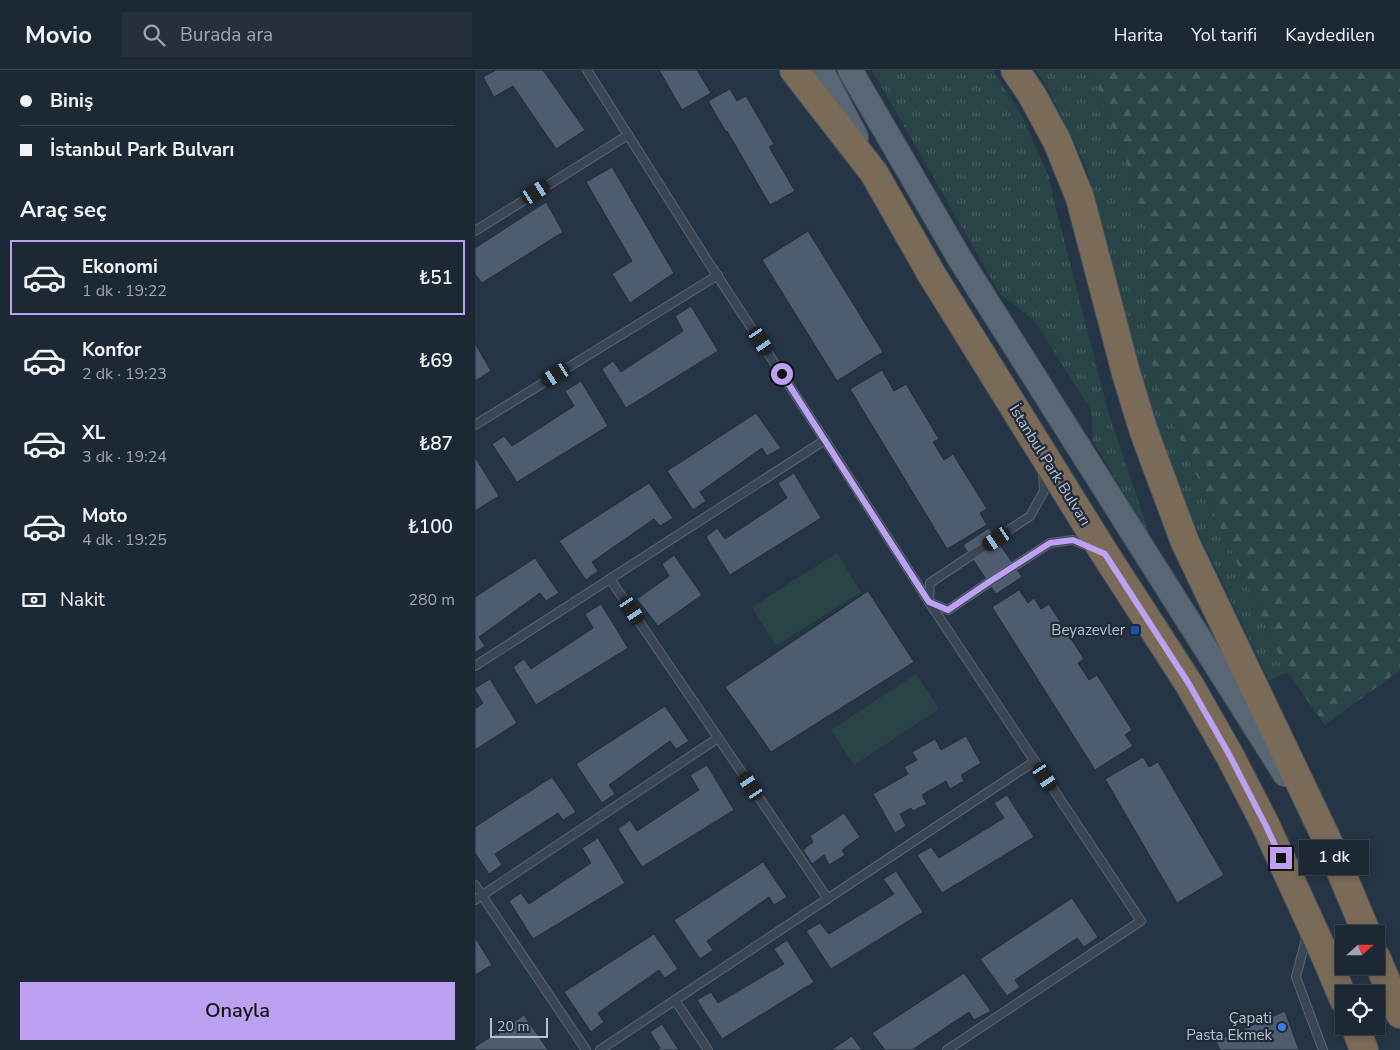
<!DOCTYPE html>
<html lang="tr">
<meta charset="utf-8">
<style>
body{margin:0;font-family:"Nunito Sans",sans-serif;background:#25303c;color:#f1f3f6;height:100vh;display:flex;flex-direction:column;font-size:19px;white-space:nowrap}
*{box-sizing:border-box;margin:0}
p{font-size:16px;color:#a0a6ac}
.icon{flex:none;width:28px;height:28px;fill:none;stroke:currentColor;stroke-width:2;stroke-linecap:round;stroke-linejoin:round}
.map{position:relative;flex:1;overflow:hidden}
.panel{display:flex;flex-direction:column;background:#1c2834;width:475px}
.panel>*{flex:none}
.guide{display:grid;align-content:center;height:110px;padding:0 20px;background:#1c2834}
.needle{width:32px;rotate:69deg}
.tools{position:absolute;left:860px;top:855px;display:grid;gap:10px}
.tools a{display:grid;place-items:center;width:50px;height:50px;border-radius:0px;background:#1c2834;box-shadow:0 2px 8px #0003,0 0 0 1px #3a444f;font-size:25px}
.scale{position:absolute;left:15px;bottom:12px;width:58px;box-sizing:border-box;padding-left:5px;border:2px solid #b9c2ce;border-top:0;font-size:14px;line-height:18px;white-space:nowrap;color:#b9c2ce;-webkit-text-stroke:4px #202b3a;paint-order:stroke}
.end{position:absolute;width:22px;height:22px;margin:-11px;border:6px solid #bca0f2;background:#111;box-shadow:0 0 0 2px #111}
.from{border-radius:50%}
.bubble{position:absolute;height:35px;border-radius:0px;background:#1c2834;box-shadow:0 2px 8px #0003,0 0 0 1px #3a444f;font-size:16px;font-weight:600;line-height:35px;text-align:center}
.car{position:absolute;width:15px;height:30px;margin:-15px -8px;border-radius:6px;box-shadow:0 0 4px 1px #0007;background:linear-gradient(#222 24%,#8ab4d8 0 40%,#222 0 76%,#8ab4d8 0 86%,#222 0)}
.guide b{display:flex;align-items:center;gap:18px;height:48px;font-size:19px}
.guide b+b{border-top:1px solid #3a444f}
.guide i{width:12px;height:12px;background:#f1f3f6}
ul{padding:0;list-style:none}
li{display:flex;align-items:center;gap:15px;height:75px;margin:0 10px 8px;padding:0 10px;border:2px solid transparent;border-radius:0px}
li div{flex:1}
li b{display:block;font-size:19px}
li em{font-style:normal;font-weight:600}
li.selected{border-color:#bca0f2}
li>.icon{width:45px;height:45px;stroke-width:1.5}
h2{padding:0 20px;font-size:22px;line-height:60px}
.pay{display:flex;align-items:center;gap:12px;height:55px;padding:0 20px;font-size:19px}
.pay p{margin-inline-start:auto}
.cta{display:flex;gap:10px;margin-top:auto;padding:10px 20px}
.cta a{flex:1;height:58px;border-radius:0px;background:#bca0f2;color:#111;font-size:20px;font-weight:600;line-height:58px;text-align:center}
header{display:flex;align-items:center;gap:30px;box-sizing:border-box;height:70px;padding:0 25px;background:#1c2834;border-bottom:1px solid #3a444f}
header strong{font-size:24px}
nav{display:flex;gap:28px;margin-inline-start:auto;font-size:18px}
.search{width:350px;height:45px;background:#25303c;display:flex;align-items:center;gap:12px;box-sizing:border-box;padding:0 18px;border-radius:0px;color:#a0a6ac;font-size:19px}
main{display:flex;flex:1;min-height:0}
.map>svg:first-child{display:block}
.grass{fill:url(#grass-tufts)}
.forest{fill:url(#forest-firs)}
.pitch{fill:#294446}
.building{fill:#4d5c6e;stroke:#222d3c}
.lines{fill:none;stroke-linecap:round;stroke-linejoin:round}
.lane-casing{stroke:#5a6472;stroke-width:10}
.primary-casing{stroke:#485261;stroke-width:26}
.highway-casing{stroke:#46515f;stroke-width:30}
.lane{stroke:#3b4654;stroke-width:8}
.primary{stroke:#596674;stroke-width:24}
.highway{stroke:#7a6b58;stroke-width:28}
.route{stroke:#bca0f2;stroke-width:6}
.transit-dot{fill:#1a4fb4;stroke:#202b3a;stroke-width:2}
.shop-dot{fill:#3f7fe0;stroke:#202b3a;stroke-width:2}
.labels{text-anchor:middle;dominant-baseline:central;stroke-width:4.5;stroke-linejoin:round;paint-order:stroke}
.street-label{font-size:15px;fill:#b9c2ce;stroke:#202b3a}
.poi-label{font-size:15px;fill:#b9c2ce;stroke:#202b3a;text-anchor:end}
</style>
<header>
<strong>Movio</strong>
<div class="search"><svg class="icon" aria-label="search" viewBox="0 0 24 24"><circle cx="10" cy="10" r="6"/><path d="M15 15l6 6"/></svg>Burada ara</div>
<nav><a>Harita</a><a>Yol tarifi</a><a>Kaydedilen</a></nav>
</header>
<main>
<section class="panel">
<div class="guide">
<b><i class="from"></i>Biniş</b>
<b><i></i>İstanbul Park Bulvarı</b>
</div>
<h2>Araç seç</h2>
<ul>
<li class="selected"><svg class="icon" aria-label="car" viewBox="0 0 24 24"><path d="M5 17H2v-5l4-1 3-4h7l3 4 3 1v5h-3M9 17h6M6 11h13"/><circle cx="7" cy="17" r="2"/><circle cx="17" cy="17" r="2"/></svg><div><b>Ekonomi</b><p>1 dk · 19:22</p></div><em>₺51</em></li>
<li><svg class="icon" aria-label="car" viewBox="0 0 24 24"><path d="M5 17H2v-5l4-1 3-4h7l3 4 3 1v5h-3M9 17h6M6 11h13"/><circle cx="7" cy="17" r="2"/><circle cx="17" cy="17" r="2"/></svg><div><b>Konfor</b><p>2 dk · 19:23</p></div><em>₺69</em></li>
<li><svg class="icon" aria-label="car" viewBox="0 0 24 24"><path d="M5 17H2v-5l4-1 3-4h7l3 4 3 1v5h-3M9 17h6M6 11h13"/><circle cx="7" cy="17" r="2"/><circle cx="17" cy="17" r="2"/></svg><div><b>XL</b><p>3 dk · 19:24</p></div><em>₺87</em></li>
<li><svg class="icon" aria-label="car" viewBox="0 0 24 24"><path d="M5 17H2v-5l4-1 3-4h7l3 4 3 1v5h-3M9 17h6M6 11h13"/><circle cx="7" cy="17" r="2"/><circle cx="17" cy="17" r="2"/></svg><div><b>Moto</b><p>4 dk · 19:25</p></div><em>₺100</em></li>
</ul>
<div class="pay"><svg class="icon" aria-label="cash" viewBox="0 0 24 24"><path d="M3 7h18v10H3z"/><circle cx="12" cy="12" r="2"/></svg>Nakit<p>280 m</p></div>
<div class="cta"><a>Onayla</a></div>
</section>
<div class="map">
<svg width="925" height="980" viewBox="0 0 925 980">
<defs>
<pattern id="grass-tufts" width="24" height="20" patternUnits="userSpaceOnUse" patternTransform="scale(1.25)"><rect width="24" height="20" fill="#294446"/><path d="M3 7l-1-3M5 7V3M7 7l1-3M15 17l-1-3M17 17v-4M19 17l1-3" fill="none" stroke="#465d60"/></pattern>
<pattern id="forest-firs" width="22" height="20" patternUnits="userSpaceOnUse" patternTransform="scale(1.25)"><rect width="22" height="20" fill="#294446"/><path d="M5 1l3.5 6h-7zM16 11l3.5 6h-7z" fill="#465d60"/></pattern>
</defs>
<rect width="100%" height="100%" fill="#263545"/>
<g class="grass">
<path d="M 397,0 L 518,0 L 547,46 L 574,107 L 580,135 L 633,341 L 676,469 L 618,371 L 616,340 L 559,250 L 525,224 Z"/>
<path d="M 561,0 L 616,0 L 652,96 L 670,157 L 679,312 L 812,602 L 794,611 L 692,396 L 654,265 L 611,97 L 575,23 Z"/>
</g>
<path class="forest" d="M 616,0 L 925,0 L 925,600 L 850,655 L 812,602 L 679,312 L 670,157 L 652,96 Z"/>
<g class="pitch">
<path d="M 362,483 L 386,522 L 301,576 L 277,537 Z"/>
<path d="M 441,604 L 464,639 L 379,695 L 356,660 Z"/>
</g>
<g class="building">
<path d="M 21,0 L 68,0 L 110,60 L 81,79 L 38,16 L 19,27 L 8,7 Z"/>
<path d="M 184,0 L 222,0 L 236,23 L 207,40 Z"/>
<path d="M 255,19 L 262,31 L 271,26 L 299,74 L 294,77 L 320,121 L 295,135 L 252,61 L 251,62 L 233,31 Z"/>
<path d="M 137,97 L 199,203 L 155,233 L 137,204 L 157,191 L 111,112 Z"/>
<path d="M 71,132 L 88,162 L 7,213 L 0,204 L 0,178 Z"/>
<path d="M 333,161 L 408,282 L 362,311 L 287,190 Z"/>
<path d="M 216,236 L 243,281 L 151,338 L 127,299 L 138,291 L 146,302 L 208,261 L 200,246 Z"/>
<path d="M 0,273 L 16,301 L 0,311 Z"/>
<path d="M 407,300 L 419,321 L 431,314 L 464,369 L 458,372 L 469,390 L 478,384 L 512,439 L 505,443 L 512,455 L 472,479 L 375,319 Z"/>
<path d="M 106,311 L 133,356 L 42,412 L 17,374 L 29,366 L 37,376 L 99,336 L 90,321 Z"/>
<path d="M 281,343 L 306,378 L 292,386 L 287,378 L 225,422 L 231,431 L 218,440 L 192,401 Z"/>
<path d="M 0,387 L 24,426 L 0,441 Z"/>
<path d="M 319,403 L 346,448 L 255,505 L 231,467 L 242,458 L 250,469 L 312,428 L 303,413 Z"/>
<path d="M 174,413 L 198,448 L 185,456 L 179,449 L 117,492 L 123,501 L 111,510 L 84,471 Z"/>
<path d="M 514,458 L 547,507 L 521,524 L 488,475 Z"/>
<path d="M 199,485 L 227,525 L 183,556 L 162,529 L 194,506 L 187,494 Z"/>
<path d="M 60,488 L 84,523 L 71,531 L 65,523 L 4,567 L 10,576 L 0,583 L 0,527 Z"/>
<path d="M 544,520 L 553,533 L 559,528 L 566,539 L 574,534 L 609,589 L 603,593 L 614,610 L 622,605 L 657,660 L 650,665 L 658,676 L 620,700 L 517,537 Z"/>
<path d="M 393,521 L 439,592 L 296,682 L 250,617 Z"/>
<path d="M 126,534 L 153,578 L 61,635 L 38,597 L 49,589 L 56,599 L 118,558 L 110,544 Z"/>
<path d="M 15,609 L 42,653 L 0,680 L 0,639 L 8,633 L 0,620 L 0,618 Z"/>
<path d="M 190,636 L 214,671 L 201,679 L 195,671 L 134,715 L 140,724 L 127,733 L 101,694 Z"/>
<path d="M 491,666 L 506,693 L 486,705 L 489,711 L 475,719 L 471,711 L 447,725 L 452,734 L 438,741 L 436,738 L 425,744 L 431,756 L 420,763 L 398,724 L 433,704 L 429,697 L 442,690 L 437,682 L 460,669 L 466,680 Z"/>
<path d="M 668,687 L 674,697 L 683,692 L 749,805 L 702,833 L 630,709 Z"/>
<path d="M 232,695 L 259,740 L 167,797 L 143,759 L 155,750 L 162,761 L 224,720 L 215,705 Z"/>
<path d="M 77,707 L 101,742 L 88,750 L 83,743 L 20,784 L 27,795 L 14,804 L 0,783 L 0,757 Z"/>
<path d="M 532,725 L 559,767 L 467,823 L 442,785 L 456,777 L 464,788 L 529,748 L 519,733 Z"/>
<path d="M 369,743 L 385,767 L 367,780 L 370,785 L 354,795 L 349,785 L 337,794 L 328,780 L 338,772 L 335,766 Z"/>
<path d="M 123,768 L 150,813 L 58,869 L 34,831 L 46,823 L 54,834 L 116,793 L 107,778 Z"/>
<path d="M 288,792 L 312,827 L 299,835 L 294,827 L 232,871 L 238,880 L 225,889 L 199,850 Z"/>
<path d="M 421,801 L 448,842 L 356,899 L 331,861 L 345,853 L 354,864 L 419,824 L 408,809 Z"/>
<path d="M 597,828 L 623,867 L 609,877 L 602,868 L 540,910 L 545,917 L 532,926 L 505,889 Z"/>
<path d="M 179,864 L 203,899 L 190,908 L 184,900 L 123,943 L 129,952 L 116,962 L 89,922 Z"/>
<path d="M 0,867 L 17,895 L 0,905 Z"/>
<path d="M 312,870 L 339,912 L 247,969 L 222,930 L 236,922 L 243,933 L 309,894 L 299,879 Z"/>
<path d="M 489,903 L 516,941 L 499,950 L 494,942 L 437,980 L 410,980 L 397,963 Z"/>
<path d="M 810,941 L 824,980 L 745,980 L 741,971 Z"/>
<path d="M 49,945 L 73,980 L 0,980 L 0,977 Z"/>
<path d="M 187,954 L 204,980 L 181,980 L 185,978 L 175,962 Z"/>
<path d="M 377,966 L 387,980 L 356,980 Z"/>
</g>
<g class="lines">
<g class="lane-casing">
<g id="lane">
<path d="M 112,0 L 232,190 L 361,387 L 454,532 L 666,851 L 472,980"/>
<path d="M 0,161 L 153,65"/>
<path d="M 0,355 L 243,205"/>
<path d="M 568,401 L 569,421 L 555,446 L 455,513 L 454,532 L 473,540 L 513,513 L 575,473 L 598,470 L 617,478"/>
<path d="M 135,509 L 353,829"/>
<path d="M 0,596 L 350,370"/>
<path d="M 0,815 L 111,980"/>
<path d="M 0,830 L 243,668"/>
<path d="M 832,865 L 821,907 L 848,980"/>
<path d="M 200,930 L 560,691"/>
<path d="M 125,980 L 200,930 L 233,980"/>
</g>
</g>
<g class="primary-casing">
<g id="primary">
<path d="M 346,0 L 381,67"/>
<path d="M 375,0 L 485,189 L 810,704"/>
</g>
</g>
<g class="highway-casing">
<g id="highway">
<path d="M 319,0 L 399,103 L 457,205 L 630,484 L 714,614 L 755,686 L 791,756 L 849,883 L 869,930"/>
<path d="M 540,0 L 557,25 L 582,71 L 605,128 L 651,303 L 669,362 L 710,472 L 856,778 L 892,864"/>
<path d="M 901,887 L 925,944"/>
<path d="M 880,956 L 889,980"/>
</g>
</g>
<use href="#lane" class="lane"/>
<use href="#primary" class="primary"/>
<use href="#highway" class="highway"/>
</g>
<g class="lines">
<path class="route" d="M 307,304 L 454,532 L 473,540 L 514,512 L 575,473 L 598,470 L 630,484 L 714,614 L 755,686 L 791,756 L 806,788"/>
</g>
<rect class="transit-dot" x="655" y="555" width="10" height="10" rx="2.5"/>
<circle class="shop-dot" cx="807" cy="957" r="5"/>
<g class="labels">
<g class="street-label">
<text transform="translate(575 395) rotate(58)">İstanbul Park Bulvarı</text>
</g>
<g class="poi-label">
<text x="650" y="560">Beyazevler</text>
<text x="797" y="948">Çapati<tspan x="797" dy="17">Pasta Ekmek</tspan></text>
</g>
</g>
</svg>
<div class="tools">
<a><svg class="needle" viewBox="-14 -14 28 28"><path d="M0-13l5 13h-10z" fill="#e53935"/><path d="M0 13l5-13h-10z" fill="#a0a6ac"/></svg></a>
<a><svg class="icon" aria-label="locate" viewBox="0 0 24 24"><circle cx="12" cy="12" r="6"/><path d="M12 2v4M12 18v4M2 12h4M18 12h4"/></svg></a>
</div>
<div class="scale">20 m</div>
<i class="end from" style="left:307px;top:304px"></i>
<i class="end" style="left:806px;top:788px"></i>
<div class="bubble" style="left:824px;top:770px;width:70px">1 dk</div>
<i class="car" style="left:61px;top:122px;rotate:58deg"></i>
<i class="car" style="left:286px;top:271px;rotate:147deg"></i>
<i class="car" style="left:81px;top:305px;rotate:238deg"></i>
<i class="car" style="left:522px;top:469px;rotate:236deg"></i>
<i class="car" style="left:157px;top:540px;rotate:146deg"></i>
<i class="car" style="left:570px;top:707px;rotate:146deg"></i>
<i class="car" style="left:276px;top:716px;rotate:326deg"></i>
</div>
</main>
